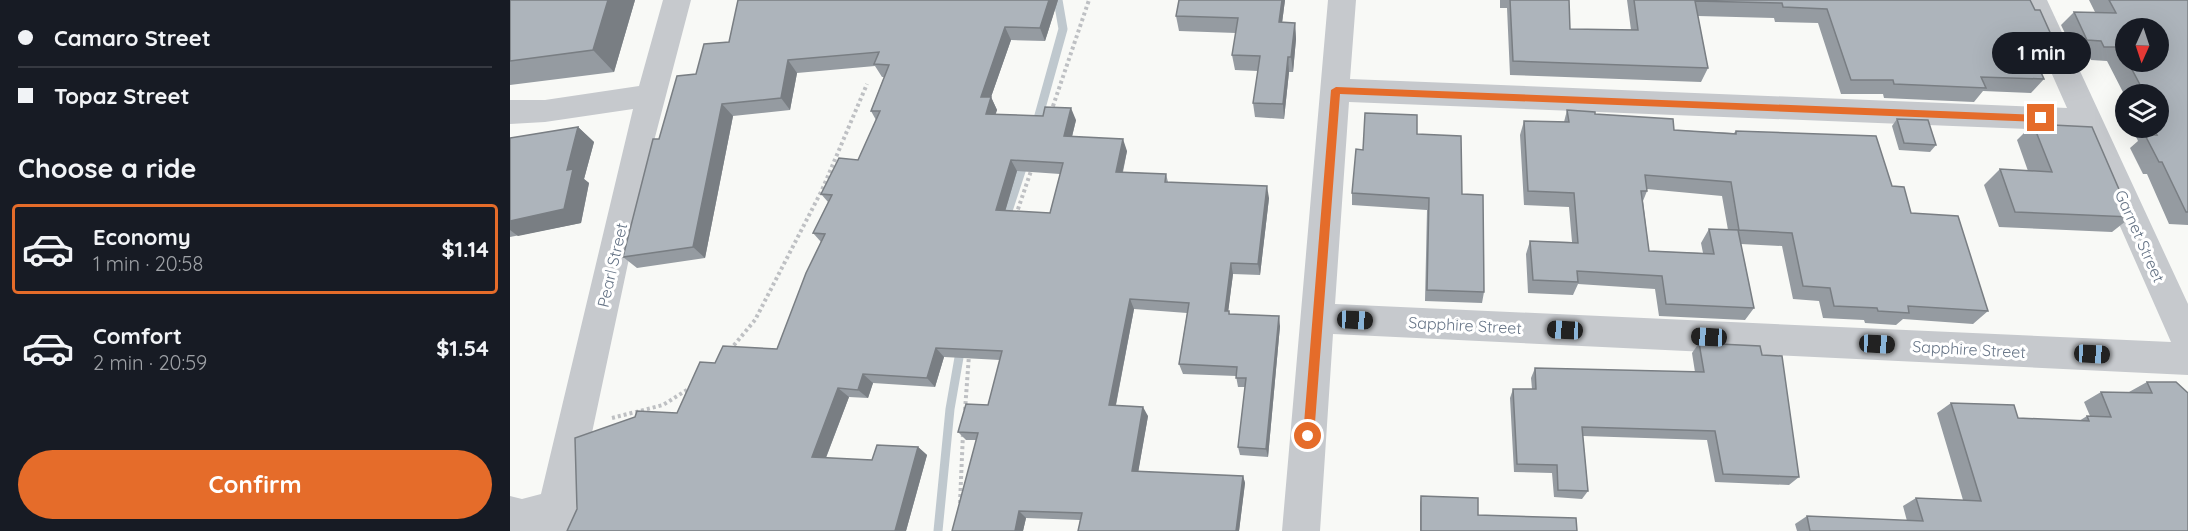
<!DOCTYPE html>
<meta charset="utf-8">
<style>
body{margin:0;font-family:Quicksand,sans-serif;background:#20242c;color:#f1f3f6;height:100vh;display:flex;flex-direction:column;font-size:22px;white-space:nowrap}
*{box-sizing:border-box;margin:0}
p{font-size:20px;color:#9ea1a6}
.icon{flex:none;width:33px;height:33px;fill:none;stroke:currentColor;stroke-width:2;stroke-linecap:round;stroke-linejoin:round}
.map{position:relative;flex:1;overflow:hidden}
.drawer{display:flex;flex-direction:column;background:#171b24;width:510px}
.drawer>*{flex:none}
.top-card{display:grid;align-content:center;height:132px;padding:0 18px;background:#171b24}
.needle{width:39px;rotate:183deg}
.buttons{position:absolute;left:1605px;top:18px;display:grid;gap:12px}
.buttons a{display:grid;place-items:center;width:54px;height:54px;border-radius:50%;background:#171b24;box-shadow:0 6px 24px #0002;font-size:30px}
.end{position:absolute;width:27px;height:27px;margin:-14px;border:8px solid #e56c2a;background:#fff;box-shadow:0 0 0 3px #fff}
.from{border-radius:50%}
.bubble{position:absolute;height:42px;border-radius:21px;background:#171b24;box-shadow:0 6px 24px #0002;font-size:20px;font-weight:700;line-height:42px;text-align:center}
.car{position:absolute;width:18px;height:36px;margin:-18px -9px;border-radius:8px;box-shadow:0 0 4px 2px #0007;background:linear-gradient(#222 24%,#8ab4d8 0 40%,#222 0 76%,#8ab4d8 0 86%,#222 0)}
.top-card b{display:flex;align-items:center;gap:21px;height:57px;font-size:22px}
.top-card b+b{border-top:2px solid #363941}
.top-card i{width:15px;height:15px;background:#f1f3f6}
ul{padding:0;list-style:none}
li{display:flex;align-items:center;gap:18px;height:90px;margin:0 12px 9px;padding:0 6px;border:3px solid transparent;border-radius:6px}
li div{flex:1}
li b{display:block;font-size:22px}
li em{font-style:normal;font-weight:700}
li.active{border-color:#e56c2a}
li>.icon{width:54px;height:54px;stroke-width:1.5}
h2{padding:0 18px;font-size:27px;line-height:72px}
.action{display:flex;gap:12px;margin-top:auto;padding:12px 18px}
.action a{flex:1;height:69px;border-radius:36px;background:#e56c2a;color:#fff;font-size:24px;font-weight:700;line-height:69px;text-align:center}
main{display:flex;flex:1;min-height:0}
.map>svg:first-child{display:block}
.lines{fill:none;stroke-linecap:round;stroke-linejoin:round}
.stream{stroke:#bfc8ce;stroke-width:9}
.path{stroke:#bec0c3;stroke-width:4;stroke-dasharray:3 3;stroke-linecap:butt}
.minor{fill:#c6c9cd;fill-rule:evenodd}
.wall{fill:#959ba1;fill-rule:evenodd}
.shaded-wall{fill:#797e83}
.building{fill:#adb4bb;stroke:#797e83;stroke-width:1.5;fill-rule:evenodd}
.route{fill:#e56c2a}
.labels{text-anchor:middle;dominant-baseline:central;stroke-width:6;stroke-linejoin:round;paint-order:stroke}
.street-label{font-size:16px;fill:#677587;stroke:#fff}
</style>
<main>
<section class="drawer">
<div class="top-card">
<b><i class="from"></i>Camaro Street</b>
<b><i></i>Topaz Street</b>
</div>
<h2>Choose a ride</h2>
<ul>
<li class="active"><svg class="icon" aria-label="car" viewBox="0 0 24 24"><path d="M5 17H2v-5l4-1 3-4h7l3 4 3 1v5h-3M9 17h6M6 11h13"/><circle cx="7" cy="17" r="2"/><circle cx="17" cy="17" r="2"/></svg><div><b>Economy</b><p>1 min · 20:58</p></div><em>$1.14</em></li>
<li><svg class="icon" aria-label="car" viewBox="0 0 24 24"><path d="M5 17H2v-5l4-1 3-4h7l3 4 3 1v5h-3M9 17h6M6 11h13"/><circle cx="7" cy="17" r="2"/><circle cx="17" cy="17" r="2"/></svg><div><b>Comfort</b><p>2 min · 20:59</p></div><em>$1.54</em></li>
</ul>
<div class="action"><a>Confirm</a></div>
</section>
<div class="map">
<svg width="1678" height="531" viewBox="0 0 1678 531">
<rect width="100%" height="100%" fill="#f8f9f6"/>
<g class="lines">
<g class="stream">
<path d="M 526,126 L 553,29 L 548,0"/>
<path d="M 495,220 L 514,162"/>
<path d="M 428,531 L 440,409 L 451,346"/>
</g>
<g class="path">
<path d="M 541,112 L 579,0"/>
<path d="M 506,215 L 522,168"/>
<path d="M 220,350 L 245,320 L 312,190 L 357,84"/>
<path d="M 455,410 L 459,355"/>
<path d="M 102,418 L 153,405 L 180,388"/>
<path d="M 450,503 L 453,433"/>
</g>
<g class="minor">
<path d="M 153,0 L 181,0 L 144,141 L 66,508 L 68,531 L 0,531 L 0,496 L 12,499 L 31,494 L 123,109 L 35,122 L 0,124 L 0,100 L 35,100 L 129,86 Z"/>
<path d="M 818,0 L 846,0 L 840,79 L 1557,108 L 1509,0 L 1537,0 L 1678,304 L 1678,375 L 823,334 L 810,531 L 772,531 ZM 839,102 L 1568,131 L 1661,342 L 825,304 Z"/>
</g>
</g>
<g class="wall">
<path d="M 0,0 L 125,0 L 104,72 L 0,85 Z"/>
<path d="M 228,0 L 548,0 L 535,41 L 501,40 L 481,97 L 487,110 L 485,114 L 566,120 L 562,137 L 617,151 L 613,172 L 656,174 L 658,182 L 759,198 L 750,275 L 723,274 L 718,311 L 720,314 L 770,326 L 758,457 L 730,455 L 728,447 L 735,387 L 728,387 L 726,376 L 673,374 L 669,364 L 677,313 L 624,309 L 606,405 L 638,416 L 628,472 L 733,476 L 735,483 L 729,531 L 568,531 L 570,520 L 516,518 L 513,531 L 442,531 L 466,440 L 456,440 L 448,432 L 478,405 L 490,360 L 434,357 L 425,387 L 363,383 L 358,398 L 339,397 L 316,458 L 362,460 L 408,447 L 417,455 L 396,531 L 57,531 L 167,413 L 205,363 L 267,349 L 311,242 L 303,233 L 318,202 L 311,194 L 348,160 L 366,120 L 361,111 L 374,77 L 372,77 L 365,66 L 287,73 L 280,110 L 223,116 L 195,258 L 127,268 L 113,257 L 149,139 L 186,74 L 219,42 ZM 507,171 L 550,174 L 540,213 L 495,211 Z"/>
<path d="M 669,0 L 775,0 L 772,23 L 785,23 L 786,39 L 783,72 L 779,72 L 774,119 L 745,117 L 743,103 L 748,71 L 725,70 L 722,55 L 726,33 L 669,31 L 666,16 Z"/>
<path d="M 990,0 L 1059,0 L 1060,29 L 1121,30 L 1117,0 L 1520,0 L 1525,10 L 1543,39 L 1530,53 L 1522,52 L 1534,79 L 1521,93 L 1473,91 L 1464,102 L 1374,98 L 1373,94 L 1331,94 L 1308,23 L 1265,22 L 1264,18 L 1188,16 L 1198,68 L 1191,82 L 1000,75 L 997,8 L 990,8 Z"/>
<path d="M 1579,0 L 1678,0 L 1678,225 L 1659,224 L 1637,174 L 1633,174 L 1620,148 L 1628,141 L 1623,130 L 1625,128 L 1648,128 L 1648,94 L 1616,94 L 1616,98 L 1597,61 L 1581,60 L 1578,55 L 1565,54 L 1551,25 L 1564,12 L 1585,12 ZM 1616,28 L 1648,62 L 1616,62 Z"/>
<path d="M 1057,110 L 1085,114 L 1164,130 L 1224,133 L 1226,131 L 1382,186 L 1401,213 L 1478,311 L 1463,324 L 1393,319 L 1386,325 L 1355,323 L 1354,320 L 1313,318 L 1309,301 L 1283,299 L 1272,246 L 1231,244 L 1244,308 L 1235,320 L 1149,316 L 1145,289 L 1068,284 L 1063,295 L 1018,293 L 1016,254 L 1020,241 L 1062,242 L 1059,207 L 1014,205 L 1010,135 L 1014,121 L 1054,122 ZM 1137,189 L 1212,196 L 1218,230 L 1199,229 L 1191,243 L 1193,253 L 1139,251 L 1133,201 L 1137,191 Z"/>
<path d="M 1387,119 L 1426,145 L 1420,152 L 1389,150 L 1382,126 Z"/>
<path d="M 1523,124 L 1621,217 L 1602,232 L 1489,227 L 1474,185 L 1490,169 L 1518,171 L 1507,140 Z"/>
<path d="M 68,127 L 84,142 L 74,179 L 79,183 L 71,223 L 0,237 L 0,138 Z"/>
<path d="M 907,134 L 952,194 L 974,292 L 972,303 L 915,301 L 917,210 L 842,205 L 842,193 L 853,150 Z"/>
<path d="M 1189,343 L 1252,355 L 1289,477 L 1279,485 L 1205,482 L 1197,440 L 1073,436 L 1078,491 L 1072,499 L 1044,497 L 1042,473 L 1004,472 L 1000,398 L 1003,389 L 1022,389 L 1021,378 L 1025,368 L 1185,372 L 1182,353 Z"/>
<path d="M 1637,382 L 1666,382 L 1678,531 L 1287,531 L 1285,524 L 1297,516 L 1397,521 L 1393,506 L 1406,498 L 1453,500 L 1427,413 L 1441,403 L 1508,418 L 1569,421 L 1577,416 L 1580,416 L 1574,402 L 1591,392 L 1620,392 L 1619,392 Z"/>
<path d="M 911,496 L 968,515 L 1067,531 L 910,531 L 910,503 Z"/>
</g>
<g class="shaded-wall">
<path d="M 98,0 L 125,0 L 104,72 L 83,50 Z"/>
<path d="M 539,0 L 548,0 L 535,41 L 530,28 Z"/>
<path d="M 772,0 L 775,0 L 770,38 L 769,22 Z"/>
<path d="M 785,23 L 786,39 L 783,72 L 781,57 Z"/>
<path d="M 495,27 L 501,40 L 481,97 L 487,110 L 482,126 L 476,114 L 471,97 Z"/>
<path d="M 778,57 L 779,72 L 774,119 L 773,104 Z"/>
<path d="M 278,60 L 287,73 L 280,110 L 271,98 Z"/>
<path d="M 212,104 L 223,116 L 195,258 L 183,247 Z"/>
<path d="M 561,108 L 566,120 L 559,148 L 554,136 Z"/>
<path d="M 68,127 L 84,142 L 74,179 L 79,183 L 71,223 L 8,236 L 0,230 L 0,221 L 57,170 Z"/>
<path d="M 613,139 L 617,151 L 610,183 L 606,172 Z"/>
<path d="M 501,160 L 507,171 L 492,222 L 486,210 Z"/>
<path d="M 757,186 L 759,198 L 750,275 L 748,264 Z"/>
<path d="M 721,263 L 723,274 L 717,321 L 715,311 Z"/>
<path d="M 620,299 L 624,309 L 604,414 L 599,405 Z"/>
<path d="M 769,316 L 770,326 L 758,457 L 756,449 Z"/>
<path d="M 426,348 L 434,357 L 425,387 L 417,378 Z"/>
<path d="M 353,374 L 363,383 L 358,398 L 348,390 Z"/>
<path d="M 328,388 L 339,397 L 313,465 L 302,457 Z"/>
<path d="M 633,407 L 638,416 L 627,479 L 622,471 Z"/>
<path d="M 408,447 L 417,455 L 396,531 L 385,531 Z"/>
<path d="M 733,476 L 735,483 L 729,531 L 726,531 Z"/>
<path d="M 509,511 L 516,518 L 513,531 L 505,531 Z"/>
</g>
<g class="building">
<path d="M 0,0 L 98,0 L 83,50 L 0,61 Z"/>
<path d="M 228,0 L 539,0 L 530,28 L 495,27 L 471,97 L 481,97 L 476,114 L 533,116 L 535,107 L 561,108 L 554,136 L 613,139 L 606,172 L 656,174 L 655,182 L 757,186 L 748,264 L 721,263 L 715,311 L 719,311 L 719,314 L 769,316 L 756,449 L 728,447 L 736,378 L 726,378 L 727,367 L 669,364 L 679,303 L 620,299 L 599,405 L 633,407 L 622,471 L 733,476 L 726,531 L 568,531 L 572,513 L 509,511 L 505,531 L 442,531 L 468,433 L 448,432 L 456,404 L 478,405 L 492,351 L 426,348 L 417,378 L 353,374 L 348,390 L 328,388 L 302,457 L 362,460 L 367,445 L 408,447 L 385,531 L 57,531 L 67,509 L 65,438 L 125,417 L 127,411 L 167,413 L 190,362 L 205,363 L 213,346 L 267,349 L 296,273 L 315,234 L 303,233 L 322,195 L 311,194 L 329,158 L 348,160 L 370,111 L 361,111 L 379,65 L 364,64 L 369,52 L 278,60 L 271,98 L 212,104 L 183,247 L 113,257 L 143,139 L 149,139 L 167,76 L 186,74 L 194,44 L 219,42 ZM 501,160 L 553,163 L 540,213 L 486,210 Z"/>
<path d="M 669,0 L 772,0 L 769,22 L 785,23 L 781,57 L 778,57 L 773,104 L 743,103 L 750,56 L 722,55 L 728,18 L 666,16 Z"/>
<path d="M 1000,0 L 1059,0 L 1060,29 L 1128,30 L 1124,0 L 1520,0 L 1525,10 L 1530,10 L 1543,39 L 1515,37 L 1534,79 L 1471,77 L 1476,88 L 1384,84 L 1383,80 L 1341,80 L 1317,9 L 1273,7 L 1272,3 L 1185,1 L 1198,68 L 1003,61 Z"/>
<path d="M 1599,0 L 1678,0 L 1678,212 L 1676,212 L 1652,162 L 1649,162 L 1635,135 L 1647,135 L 1643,128 L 1648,128 L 1648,94 L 1635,94 L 1618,62 L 1648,62 L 1648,28 L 1616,28 L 1616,57 L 1611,47 L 1594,47 L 1591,41 L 1577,40 L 1564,12 L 1606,13 Z"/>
<path d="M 1057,110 L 1085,112 L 1085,114 L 1163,119 L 1164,130 L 1226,134 L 1226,131 L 1366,136 L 1382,186 L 1394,187 L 1401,213 L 1448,216 L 1478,311 L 1398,306 L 1399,313 L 1368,311 L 1367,308 L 1324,306 L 1320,288 L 1293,286 L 1282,233 L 1229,230 L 1221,182 L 1135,175 L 1137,191 L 1131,191 L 1139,251 L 1204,254 L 1199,229 L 1228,230 L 1244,308 L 1156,304 L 1152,276 L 1067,271 L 1068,282 L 1023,280 L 1020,241 L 1068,243 L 1064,193 L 1018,191 L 1014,121 L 1059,122 Z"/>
<path d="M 855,113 L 907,115 L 907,134 L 951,136 L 952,194 L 973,195 L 974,292 L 917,290 L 919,198 L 842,193 L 846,149 L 853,150 Z"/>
<path d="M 1387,119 L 1418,120 L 1426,145 L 1394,143 Z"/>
<path d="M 1523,124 L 1582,127 L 1621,217 L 1505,212 L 1490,169 L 1542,172 Z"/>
<path d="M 68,127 L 57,170 L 63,169 L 54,209 L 0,221 L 0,138 Z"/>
<path d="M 1189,343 L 1250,346 L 1252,355 L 1272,356 L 1289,477 L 1213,474 L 1205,431 L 1072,427 L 1078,491 L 1048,490 L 1047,465 L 1007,464 L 1003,389 L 1026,389 L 1025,368 L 1194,372 Z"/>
<path d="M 1637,382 L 1666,382 L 1678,393 L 1678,531 L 1300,531 L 1297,516 L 1413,521 L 1406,498 L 1471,501 L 1441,403 L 1504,405 L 1508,418 L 1579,421 L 1577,416 L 1601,417 L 1591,392 L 1642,393 Z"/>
<path d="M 911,496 L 968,498 L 968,515 L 1066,518 L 1067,531 L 911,531 Z"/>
</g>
<path class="route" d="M 826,87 L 1531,115 L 1535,118 L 1531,122 L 830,94 L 804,436 L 798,442 L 793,436 L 821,90 Z"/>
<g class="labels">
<g class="street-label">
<text transform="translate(1630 236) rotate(66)">Garnet Street</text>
<text transform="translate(102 265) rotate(-77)">Pearl Street</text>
<text transform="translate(955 325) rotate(3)">Sapphire Street</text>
<text transform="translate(1459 349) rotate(3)">Sapphire Street</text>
</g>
</g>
</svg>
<div class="buttons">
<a><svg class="needle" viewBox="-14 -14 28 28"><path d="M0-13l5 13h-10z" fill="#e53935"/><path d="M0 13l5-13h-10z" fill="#9ea1a6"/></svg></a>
<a><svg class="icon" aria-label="layers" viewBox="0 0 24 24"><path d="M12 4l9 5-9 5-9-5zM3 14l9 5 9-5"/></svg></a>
</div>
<i class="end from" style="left:798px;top:436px"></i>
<i class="end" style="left:1531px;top:118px"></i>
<div class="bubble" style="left:1482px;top:32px;width:99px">1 min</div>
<i class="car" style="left:845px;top:320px;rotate:93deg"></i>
<i class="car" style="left:1055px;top:330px;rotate:273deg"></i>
<i class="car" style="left:1199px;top:337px;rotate:273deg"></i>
<i class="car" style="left:1367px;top:344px;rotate:93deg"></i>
<i class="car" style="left:1582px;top:354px;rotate:93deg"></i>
</div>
</main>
